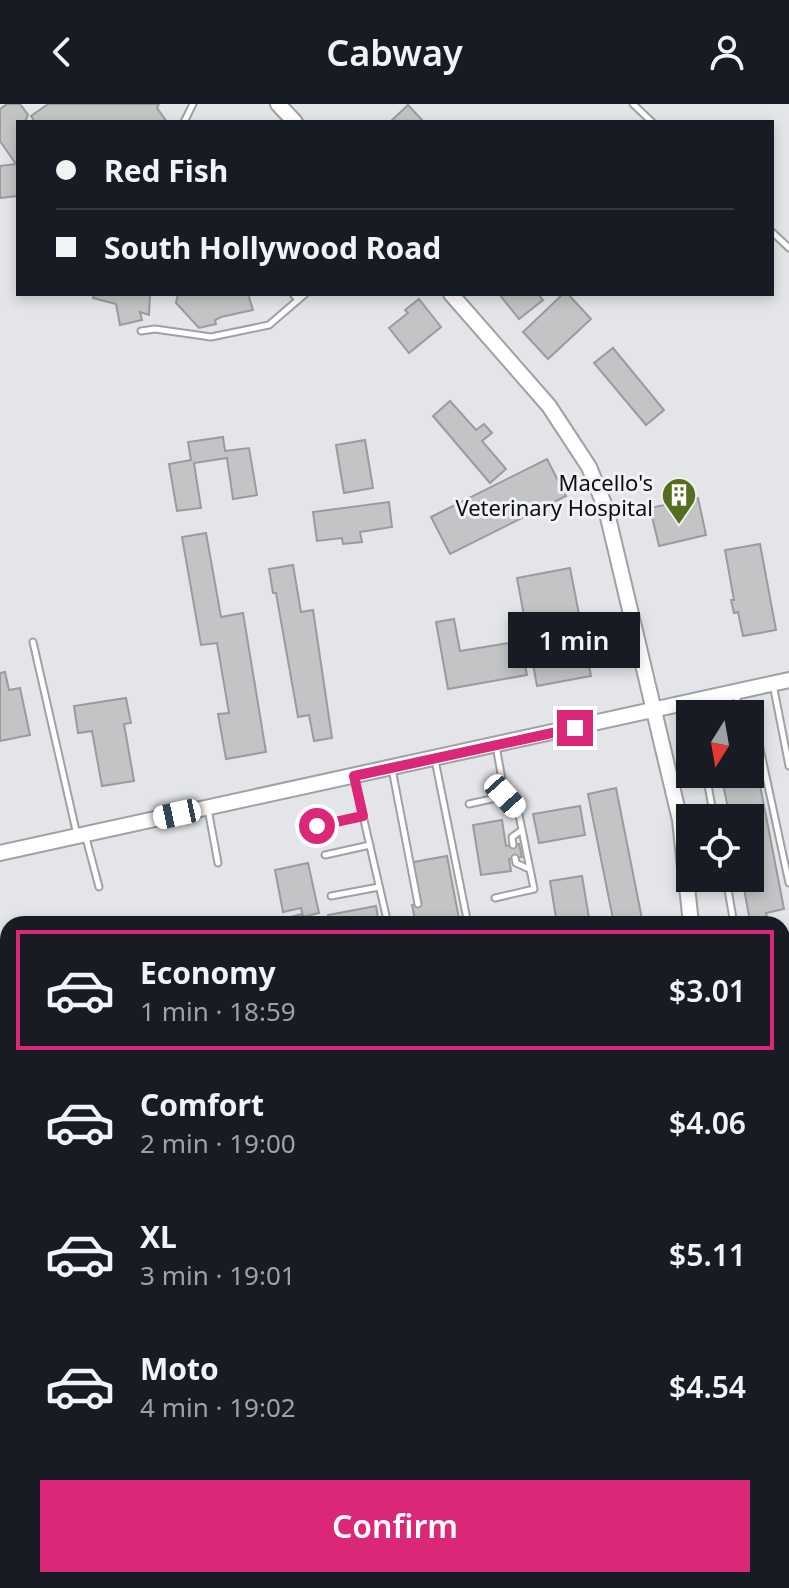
<!DOCTYPE html>
<meta charset="utf-8">
<style>
body{margin:0;font-family:"Noto Sans",sans-serif;background:#20242c;color:#f1f3f6;height:100vh;display:flex;flex-direction:column;font-size:30px;white-space:nowrap}
*{box-sizing:border-box;margin:0}
p{font-size:26px;color:#9ea1a6}
.icon{flex:none;width:44px;height:44px;fill:none;stroke:currentColor;stroke-width:2;stroke-linecap:round;stroke-linejoin:round}
.map{position:relative;flex:1;overflow:hidden}
.sheet{position:absolute;left:0px;top:812px;width:790px;height:672px;display:flex;flex-direction:column;background:#171b24;border-radius:24px 24px 0 0;box-shadow:0 4px 12px #0003}
.sheet>*{flex:none}
.banner{position:absolute;left:16px;top:16px;width:758px;height:176px;border-radius:0px;box-shadow:0 4px 12px #0003;display:grid;align-content:center;height:176px;padding:0 40px;background:#171b24}
.needle{width:52px;rotate:191deg}
.controls{position:absolute;left:676px;top:596px;display:grid;gap:16px}
.controls a{display:grid;place-items:center;width:88px;height:88px;border-radius:0px;background:#171b24;box-shadow:0 4px 12px #0003;font-size:40px}
.end{position:absolute;width:36px;height:36px;margin:-18px;border:10px solid #db2777;background:#fff;box-shadow:0 0 0 4px #fff}
.from{border-radius:50%}
.bubble{position:absolute;height:56px;border-radius:0px;background:#171b24;box-shadow:0 4px 12px #0003;font-size:26px;font-weight:600;line-height:56px;text-align:center}
.car{position:absolute;width:24px;height:48px;margin:-24px -12px;border-radius:10px;box-shadow:0 0 6px 2px #0007;background:linear-gradient(#fff 24%,#345 0 40%,#fff 0 76%,#345 0 86%,#fff 0)}
.banner b{display:flex;align-items:center;gap:28px;height:76px;font-size:30px}
.banner b+b{border-top:2px solid #363941}
.banner i{width:20px;height:20px;background:#f1f3f6}
ul{padding:14px 0 0;list-style:none}
li{display:flex;align-items:center;gap:24px;height:120px;margin:0 16px 12px;padding:0 24px;border:4px solid transparent;border-radius:0px}
li div{flex:1}
li b{display:block;font-size:30px}
li em{font-style:normal;font-weight:600}
li.active{border-color:#db2777}
li>.icon{width:72px;height:72px;stroke-width:1.5}
.primary-button{display:flex;gap:16px;margin-top:auto;padding:16px 40px}
.primary-button a{flex:1;height:92px;border-radius:0px;background:#db2777;color:#fff;font-size:32px;font-weight:600;line-height:92px;text-align:center}
header{display:flex;justify-content:space-between;align-items:center;height:104px;padding:0 40px;background:#171b24;font-size:36px;font-weight:600}
.map>svg:first-child{display:block}
.building{fill:#c2c4c6;stroke:#999b9d;stroke-width:2}
.lines{fill:none;stroke-linecap:round;stroke-linejoin:round}
.service-casing{stroke:#9fa1a3;stroke-width:9}
.tertiary-casing{stroke:#9fa1a3;stroke-width:18}
.secondary-casing{stroke:#9fa1a3;stroke-width:18}
.service{stroke:#fff;stroke-width:5}
.tertiary{stroke:#fff;stroke-width:14}
.secondary{stroke:#fff;stroke-width:14}
.route{stroke:#db2777;stroke-width:10}
.labels{text-anchor:middle;dominant-baseline:central;stroke-width:6;stroke-linejoin:round;paint-order:stroke}
.poi-label{font-size:22px;fill:#0d0e0f;stroke:#f0f2f5;text-anchor:end}
</style>
<header><svg class="icon" aria-label="back" viewBox="0 0 24 24"><path d="M15 5l-7 7 7 7"/></svg>Cabway<svg class="icon" aria-label="person" viewBox="0 0 24 24"><circle cx="12" cy="8" r="4"/><path d="M4 21q1-7 8-7t8 7"/></svg></header>
<div class="map">
<svg width="789" height="1484" viewBox="0 0 789 1484">
<rect width="100%" height="100%" fill="#e3e5e8"/>
<g class="building">
<path d="M 7,0 L 20,0 L 28,11 L 25,18 L 18,18 L 18,92 L 0,94 L 0,62 L 16,60 L 0,37 L 0,5 Z"/>
<path d="M 48,0 L 159,0 L 157,4 L 167,18 L 35,18 L 31,12 Z"/>
<path d="M 408,1 L 424,18 L 390,18 Z"/>
<path d="M 94,190 L 150,190 L 149,211 L 140,208 L 142,216 L 120,221 L 116,200 L 93,194 Z"/>
<path d="M 178,190 L 248,190 L 253,206 L 221,213 L 215,216 L 216,220 L 199,224 L 176,199 Z"/>
<path d="M 499,190 L 538,190 L 543,196 L 519,215 Z"/>
<path d="M 563,190 L 568,190 L 591,215 L 548,255 L 523,228 Z"/>
<path d="M 419,195 L 441,223 L 409,249 L 389,224 L 408,209 L 405,206 Z"/>
<path d="M 613,244 L 664,306 L 646,321 L 594,259 Z"/>
<path d="M 450,297 L 476,326 L 484,320 L 492,329 L 482,337 L 506,365 L 490,379 L 433,312 Z"/>
<path d="M 223,333 L 225,347 L 249,344 L 257,391 L 233,395 L 227,354 L 194,359 L 201,404 L 177,407 L 169,360 L 191,356 L 188,338 Z"/>
<path d="M 365,336 L 373,384 L 344,389 L 336,341 Z"/>
<path d="M 547,355 L 566,392 L 450,450 L 431,413 Z"/>
<path d="M 698,394 L 706,431 L 659,442 L 650,404 Z"/>
<path d="M 389,398 L 392,423 L 360,428 L 362,438 L 343,440 L 342,434 L 317,437 L 313,408 Z"/>
<path d="M 206,429 L 221,513 L 243,509 L 266,648 L 226,655 L 218,610 L 229,609 L 217,539 L 201,541 L 182,433 Z"/>
<path d="M 760,440 L 776,526 L 743,532 L 738,508 L 734,509 L 731,496 L 734,496 L 725,446 Z"/>
<path d="M 293,461 L 301,508 L 313,506 L 332,634 L 314,637 L 309,611 L 298,613 L 276,489 L 273,489 L 269,465 Z"/>
<path d="M 570,464 L 591,572 L 537,582 L 517,474 Z"/>
<path d="M 454,515 L 460,547 L 520,537 L 527,571 L 448,585 L 436,518 Z"/>
<path d="M 5,568 L 9,586 L 20,584 L 30,631 L 0,637 L 0,569 Z"/>
<path d="M 126,594 L 131,619 L 124,620 L 134,677 L 102,682 L 92,627 L 78,629 L 74,602 Z"/>
<path d="M 754,650 L 784,805 L 766,809 L 767,814 L 750,817 L 742,774 L 750,774 L 750,714 L 730,714 L 721,670 L 750,670 L 750,651 Z"/>
<path d="M 616,684 L 643,820 L 614,820 L 588,690 Z"/>
<path d="M 580,702 L 585,731 L 539,739 L 533,710 Z"/>
<path d="M 502,716 L 506,742 L 519,740 L 522,753 L 509,755 L 511,767 L 481,771 L 473,721 Z"/>
<path d="M 447,752 L 460,820 L 416,820 L 412,801 L 421,799 L 413,758 Z"/>
<path d="M 308,759 L 319,809 L 303,813 L 301,804 L 283,808 L 275,766 Z"/>
<path d="M 582,772 L 590,820 L 557,820 L 550,777 Z"/>
<path d="M 376,802 L 379,820 L 330,820 L 328,811 Z"/>
<path d="M 302,810 L 304,820 L 280,820 L 279,816 Z"/>
<path d="M 8,930 L 8,1019 L 0,1020 L 0,931 Z"/>
<path d="M 782,1104 L 789,1105 L 789,1144 L 782,1143 Z"/>
<path d="M 782,1176 L 789,1177 L 789,1222 L 782,1220 Z"/>
<path d="M 782,1431 L 789,1432 L 789,1463 L 782,1461 Z"/>
<path d="M 0,1452 L 8,1458 L 8,1476 L 33,1476 L 43,1484 L 0,1484 Z"/>
<path d="M 48,1476 L 217,1476 L 228,1484 L 43,1484 Z"/>
<path d="M 411,1476 L 435,1476 L 430,1484 L 413,1484 L 408,1480 Z"/>
</g>
<g class="lines">
<g class="service-casing">
<g id="service">
<path d="M 633,0 L 652,18"/>
<path d="M 184,18 L 193,0"/>
<path d="M 772,128 L 789,144"/>
<path d="M 293,190 L 298,196 L 305,190"/>
<path d="M 141,227 L 155,225 L 211,233 L 269,221 L 298,196"/>
<path d="M 33,538 L 77,731"/>
<path d="M 773,580 L 789,662"/>
<path d="M 736,589 L 740,610"/>
<path d="M 750,627 L 756,626 L 789,779"/>
<path d="M 435,656 L 468,820"/>
<path d="M 392,665 L 418,800"/>
<path d="M 706,670 L 714,714"/>
<path d="M 354,673 L 388,820"/>
<path d="M 469,700 L 505,692 L 496,642"/>
<path d="M 208,705 L 218,759"/>
<path d="M 317,722 L 363,712"/>
<path d="M 86,734 L 99,783"/>
<path d="M 513,741 L 512,733 L 522,726"/>
<path d="M 325,751 L 370,741"/>
<path d="M 515,754 L 516,759 L 529,765"/>
<path d="M 726,774 L 734,820"/>
<path d="M 331,792 L 379,783"/>
<path d="M 495,794 L 534,785 L 518,706 L 505,692"/>
<path d="M 782,834 L 789,832"/>
<path d="M 782,875 L 789,874"/>
<path d="M 782,1065 L 789,1065"/>
<path d="M 782,1092 L 789,1093"/>
<path d="M 0,1389 L 8,1388"/>
<path d="M 280,1476 L 291,1484"/>
<path d="M 485,1476 L 496,1484"/>
<path d="M 551,1476 L 562,1484"/>
<path d="M 631,1476 L 634,1476"/>
</g>
</g>
<g class="tertiary-casing">
<g id="tertiary">
<path d="M 278,0 L 295,18"/>
<path d="M 451,190 L 549,302 L 589,363 L 606,405 L 680,716 L 691,820"/>
<path d="M 653,1476 L 655,1484"/>
</g>
</g>
<g class="secondary-casing">
<path id="secondary" d="M 0,749 L 789,576"/>
</g>
<use href="#service" class="service"/>
<use href="#tertiary" class="tertiary"/>
<use href="#secondary" class="secondary"/>
</g>
<g class="lines">
<path class="route" d="M 317,722 L 363,712 L 354,672 L 575,624"/>
</g>
<defs>
<g id="building-pin" transform="scale(1.8)"><path d="M0 17L-7.5 6A9.5 9.5 0 1 1 7.5 6Z" fill="#546d1f" stroke="#f0f2f5"/><path d="M-4-6H4V6H1V3H-1V6H-4ZM-2.5-4.3h1.7v1.8h-1.7ZM.8-4.3h1.7v1.8H.8ZM-2.5-1h1.7V.8h-1.7ZM.8-1h1.7V.8H.8Z" fill="#fff"/></g>
</defs>
<g fill-rule="evenodd">
<use href="#building-pin" x="679" y="391"/>
</g>
<g class="labels">
<g class="poi-label">
<text x="653" y="378">Macello's<tspan x="653" dy="25">Veterinary Hospital</tspan></text>
</g>
</g>
</svg>
<div class="controls">
<a><svg class="needle" viewBox="-14 -14 28 28"><path d="M0-13l5 13h-10z" fill="#e53935"/><path d="M0 13l5-13h-10z" fill="#9ea1a6"/></svg></a>
<a><svg class="icon" aria-label="locate" viewBox="0 0 24 24"><circle cx="12" cy="12" r="6"/><path d="M12 2v4M12 18v4M2 12h4M18 12h4"/></svg></a>
</div>
<i class="end from" style="left:317px;top:722px"></i>
<i class="end" style="left:575px;top:624px"></i>
<div class="bubble" style="left:508px;top:508px;width:132px">1 min</div>
<i class="car" style="left:505px;top:692px;rotate:138deg"></i>
<i class="car" style="left:177px;top:710px;rotate:258deg"></i>
<div class="banner">
<b><i class="from"></i>Red Fish</b>
<b><i></i>South Hollywood Road</b>
</div>
<section class="sheet">
<ul>
<li class="active"><svg class="icon" aria-label="car" viewBox="0 0 24 24"><path d="M5 17H2v-5l4-1 3-4h7l3 4 3 1v5h-3M9 17h6M6 11h13"/><circle cx="7" cy="17" r="2"/><circle cx="17" cy="17" r="2"/></svg><div><b>Economy</b><p>1 min · 18:59</p></div><em>$3.01</em></li>
<li><svg class="icon" aria-label="car" viewBox="0 0 24 24"><path d="M5 17H2v-5l4-1 3-4h7l3 4 3 1v5h-3M9 17h6M6 11h13"/><circle cx="7" cy="17" r="2"/><circle cx="17" cy="17" r="2"/></svg><div><b>Comfort</b><p>2 min · 19:00</p></div><em>$4.06</em></li>
<li><svg class="icon" aria-label="car" viewBox="0 0 24 24"><path d="M5 17H2v-5l4-1 3-4h7l3 4 3 1v5h-3M9 17h6M6 11h13"/><circle cx="7" cy="17" r="2"/><circle cx="17" cy="17" r="2"/></svg><div><b>XL</b><p>3 min · 19:01</p></div><em>$5.11</em></li>
<li><svg class="icon" aria-label="car" viewBox="0 0 24 24"><path d="M5 17H2v-5l4-1 3-4h7l3 4 3 1v5h-3M9 17h6M6 11h13"/><circle cx="7" cy="17" r="2"/><circle cx="17" cy="17" r="2"/></svg><div><b>Moto</b><p>4 min · 19:02</p></div><em>$4.54</em></li>
</ul>
<div class="primary-button"><a>Confirm</a></div>
</section>
</div>
